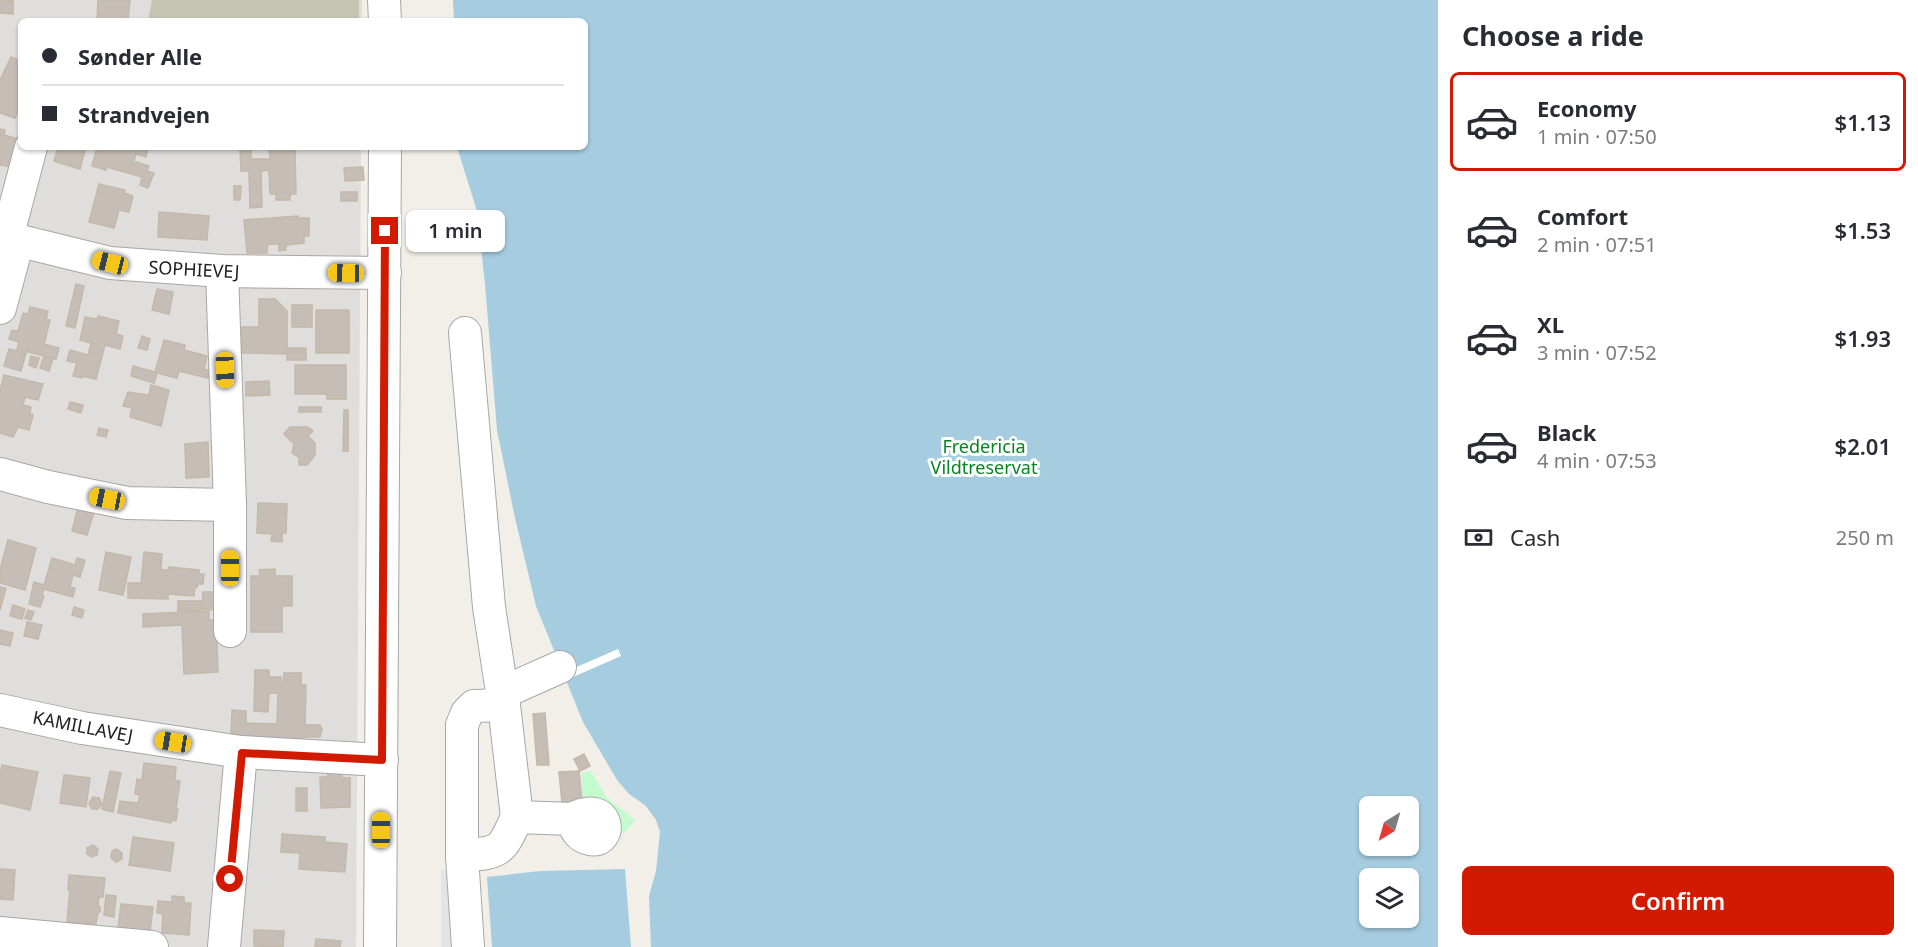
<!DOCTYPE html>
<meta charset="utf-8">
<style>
body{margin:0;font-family:"Noto Sans",sans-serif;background:#f2f2f3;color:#2b2b33;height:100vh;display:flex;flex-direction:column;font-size:22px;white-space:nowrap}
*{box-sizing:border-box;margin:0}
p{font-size:20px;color:#7c7c81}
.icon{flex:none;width:33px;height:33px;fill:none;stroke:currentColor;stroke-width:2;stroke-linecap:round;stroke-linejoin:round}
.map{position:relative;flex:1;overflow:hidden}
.drawer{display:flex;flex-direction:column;background:#fff;width:480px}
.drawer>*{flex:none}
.hud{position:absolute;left:18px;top:18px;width:570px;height:132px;border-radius:9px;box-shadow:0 2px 4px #0004;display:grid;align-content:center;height:132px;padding:0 24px;background:#fff}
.needle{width:39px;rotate:217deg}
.buttons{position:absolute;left:1359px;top:796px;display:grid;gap:12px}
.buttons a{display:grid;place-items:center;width:60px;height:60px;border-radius:9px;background:#fff;box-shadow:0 2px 4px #0004;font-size:30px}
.end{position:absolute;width:27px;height:27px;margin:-14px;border:8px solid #d11a00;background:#fff;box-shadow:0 0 0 3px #fff}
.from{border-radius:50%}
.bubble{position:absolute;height:42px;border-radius:9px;background:#fff;box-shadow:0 2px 4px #0004;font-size:20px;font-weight:600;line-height:42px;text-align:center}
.car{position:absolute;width:18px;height:36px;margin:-18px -9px;border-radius:8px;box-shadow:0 0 4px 2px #0007;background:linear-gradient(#f5c518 24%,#345 0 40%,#f5c518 0 76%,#345 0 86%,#f5c518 0)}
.hud b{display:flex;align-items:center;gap:21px;height:57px;font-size:22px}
.hud b+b{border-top:2px solid #e1e1e2}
.hud i{width:15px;height:15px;background:#2b2b33}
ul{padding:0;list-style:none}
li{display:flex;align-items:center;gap:18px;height:99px;margin:0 12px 9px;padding:0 12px;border:3px solid transparent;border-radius:9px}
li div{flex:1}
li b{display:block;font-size:22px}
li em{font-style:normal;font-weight:600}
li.active{border-color:#d11a00}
li>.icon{width:54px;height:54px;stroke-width:1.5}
h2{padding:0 24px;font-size:27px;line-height:72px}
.pay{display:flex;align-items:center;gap:15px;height:66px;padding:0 24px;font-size:22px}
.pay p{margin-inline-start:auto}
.cta{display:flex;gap:12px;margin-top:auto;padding:12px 24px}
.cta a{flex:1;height:69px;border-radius:9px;background:#d11a00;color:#fff;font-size:24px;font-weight:600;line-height:69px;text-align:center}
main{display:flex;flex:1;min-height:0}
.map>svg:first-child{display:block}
.residential{fill:#dfdedd}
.construction{fill:#c4c6b2}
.park{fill:#c3fbcf}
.parking{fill:#e4e4e4}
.water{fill:#a6cce0;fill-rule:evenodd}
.pier{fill:#fff}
.building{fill:#c6beb6;stroke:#c4b8a8;stroke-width:1.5}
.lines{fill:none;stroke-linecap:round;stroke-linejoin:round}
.minor-casing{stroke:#a7a7a7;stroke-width:34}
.minor{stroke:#fff;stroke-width:32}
.route{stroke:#d11a00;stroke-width:8}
.labels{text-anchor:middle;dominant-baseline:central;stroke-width:6;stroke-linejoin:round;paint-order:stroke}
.street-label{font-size:18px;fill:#202020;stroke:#fff}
.park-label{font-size:18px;fill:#088522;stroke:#fff}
</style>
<main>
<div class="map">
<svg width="1438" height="947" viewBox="0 0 1438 947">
<rect width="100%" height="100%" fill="#f1efe7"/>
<path class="residential" d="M 0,0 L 362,0 L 362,21 L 21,21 L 21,147 L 361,147 L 356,947 L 0,947 Z"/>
<path class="construction" d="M 152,0 L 359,0 L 359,21 L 148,21 Z"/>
<path class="park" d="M 591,771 L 607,798 L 635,820 L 624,833 L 590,806 L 583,806 L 581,773 Z"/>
<path class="parking" d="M 441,870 L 471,871 L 475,947 L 441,947 Z"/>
<g class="water">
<path d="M 453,0 L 1438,0 L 1438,947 L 651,947 L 649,896 L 656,871 L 660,832 L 656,820 L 646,806 L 629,794 L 617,780 L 583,722 L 536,606 L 515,518 L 497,430 L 485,284 L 477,211 L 457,147 L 585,147 L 585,21 L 454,21 ZM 1370,807 L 1408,807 L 1408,846 L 1370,846 ZM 1370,879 L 1408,879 L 1408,918 L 1370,918 Z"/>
<path d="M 625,869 L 631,947 L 492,947 L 487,877 L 540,871 Z"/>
</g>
<path class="pier" d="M 618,649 L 621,656 L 566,680 L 563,673 Z"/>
<g class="building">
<path d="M 0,0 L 13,0 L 13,14 L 0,13 Z"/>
<path d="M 98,0 L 130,0 L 128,21 L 97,21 Z"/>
<path d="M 11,57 L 21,61 L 21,105 L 15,118 L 0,113 L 0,80 Z"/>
<path d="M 0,129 L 5,130 L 4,135 L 18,139 L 11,167 L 0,165 Z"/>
<path d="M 58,147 L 86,147 L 80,169 L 54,161 Z"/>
<path d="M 97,147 L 148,147 L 146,157 L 136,154 L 133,164 L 135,165 L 136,162 L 149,166 L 147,171 L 154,173 L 148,188 L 140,185 L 142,177 L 107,167 L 106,170 L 92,166 Z"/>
<path d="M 251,147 L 251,159 L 270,159 L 269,147 L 295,147 L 296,194 L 290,194 L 290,200 L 276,200 L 276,194 L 270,194 L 269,170 L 261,171 L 262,207 L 250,208 L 249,171 L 241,171 L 240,148 Z"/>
<path d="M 363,167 L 364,180 L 345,181 L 344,168 Z"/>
<path d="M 99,184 L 125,190 L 124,193 L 133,196 L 129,212 L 119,210 L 114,228 L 89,222 Z"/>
<path d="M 234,186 L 241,186 L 240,200 L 234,200 Z"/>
<rect x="341" y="192" width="16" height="9"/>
<path d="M 159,212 L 209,216 L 207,240 L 158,237 Z"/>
<path d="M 298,216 L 298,218 L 309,218 L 309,236 L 304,236 L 304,243 L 286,245 L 286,250 L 279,251 L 279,244 L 268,244 L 267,253 L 247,253 L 244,220 Z"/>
<path d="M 76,284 L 84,286 L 75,328 L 66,326 Z"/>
<path d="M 157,289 L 173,292 L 169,314 L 152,310 Z"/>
<path d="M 259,299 L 275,299 L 287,311 L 287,348 L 306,348 L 306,360 L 287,360 L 287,354 L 242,353 L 242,327 L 259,327 Z"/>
<rect x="292" y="305" width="20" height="22"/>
<path d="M 30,307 L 48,311 L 46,319 L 50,320 L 44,344 L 59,348 L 56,359 L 17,349 L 19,342 L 9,339 L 12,330 L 18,331 L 23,313 L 28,314 Z"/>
<rect x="316" y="310" width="33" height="43"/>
<path d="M 98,316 L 119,321 L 116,334 L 123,336 L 120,349 L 105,345 L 96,379 L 82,376 L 82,378 L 73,376 L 77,363 L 67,361 L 70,350 L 88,355 L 91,343 L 80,340 L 85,317 L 97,319 Z"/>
<path d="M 142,336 L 150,339 L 147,350 L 138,348 Z"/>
<path d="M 164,340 L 185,345 L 184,350 L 207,356 L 204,369 L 210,371 L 208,378 L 179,371 L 177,378 L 157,373 L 154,383 L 131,376 L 133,366 L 155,372 Z"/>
<path d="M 9,349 L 26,353 L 21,371 L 4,366 Z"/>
<path d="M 31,356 L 39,358 L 36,368 L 29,365 Z"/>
<path d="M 44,356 L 53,359 L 49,371 L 40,368 Z"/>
<path d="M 295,365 L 346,365 L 346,399 L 327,399 L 327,394 L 295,394 Z"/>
<path d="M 4,375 L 43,384 L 38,400 L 25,397 L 23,405 L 31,407 L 30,414 L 33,415 L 29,430 L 18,427 L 13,437 L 0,433 L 0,391 Z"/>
<path d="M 269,381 L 270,395 L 246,396 L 246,382 Z"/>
<path d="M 151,385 L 169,390 L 161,426 L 130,417 L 132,408 L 123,406 L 128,392 L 149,395 Z"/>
<path d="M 70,402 L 83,405 L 81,413 L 68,409 Z"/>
<rect x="299" y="407" width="22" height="5"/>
<path d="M 344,410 L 348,410 L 348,451 L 343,451 Z"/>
<path d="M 290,427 L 308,427 L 313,431 L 308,436 L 315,443 L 315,455 L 307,465 L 299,465 L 299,457 L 292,453 L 294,444 L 284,434 Z"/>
<path d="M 99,428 L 108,430 L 106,437 L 97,435 Z"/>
<path d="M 208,442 L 209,477 L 186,478 L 185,444 Z"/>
<path d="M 258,503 L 287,504 L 286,533 L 282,533 L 282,542 L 271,541 L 272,534 L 257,533 Z"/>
<path d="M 78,507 L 94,512 L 87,535 L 72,531 Z"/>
<path d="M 8,540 L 36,548 L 25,590 L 0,583 L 0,570 Z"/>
<path d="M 106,552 L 131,557 L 123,595 L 99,590 Z"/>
<path d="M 144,552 L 162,554 L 161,570 L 168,570 L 169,567 L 199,570 L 199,574 L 204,574 L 203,584 L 198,584 L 197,587 L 195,587 L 194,596 L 168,594 L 168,599 L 128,598 L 128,583 L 141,583 Z"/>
<path d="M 52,558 L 75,565 L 77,558 L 85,560 L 80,577 L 73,575 L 70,587 L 75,588 L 73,597 L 44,589 L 42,595 L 44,596 L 40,607 L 29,604 L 34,582 L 44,585 Z"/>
<path d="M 275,569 L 275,576 L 292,576 L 292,606 L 282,606 L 282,632 L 251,632 L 251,576 L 260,576 L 259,570 Z"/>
<path d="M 0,587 L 6,588 L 0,610 Z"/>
<path d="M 203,592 L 218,592 L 218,610 L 202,609 Z"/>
<path d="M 178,601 L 201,601 L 201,610 L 178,611 Z"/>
<path d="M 13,605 L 25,609 L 22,619 L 10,616 Z"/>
<path d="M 74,607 L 84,610 L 82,618 L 72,615 Z"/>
<path d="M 28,610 L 34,612 L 31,620 L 25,618 Z"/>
<path d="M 209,611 L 209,620 L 216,620 L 218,672 L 184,674 L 182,625 L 143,627 L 143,614 Z"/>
<path d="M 27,622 L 42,625 L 38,639 L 24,636 Z"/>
<path d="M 0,630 L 13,633 L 10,646 L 0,644 Z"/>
<path d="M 255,670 L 269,670 L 269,677 L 281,677 L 281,685 L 283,685 L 284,673 L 301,673 L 301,685 L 306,685 L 305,725 L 320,725 L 322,730 L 320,737 L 304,737 L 304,739 L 231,736 L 232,710 L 246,711 L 246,723 L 277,724 L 278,693 L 269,693 L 268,712 L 254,711 Z"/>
<path d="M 545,713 L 549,765 L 537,765 L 533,714 Z"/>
<path d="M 584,754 L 590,766 L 580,771 L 574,759 Z"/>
<path d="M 144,763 L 176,767 L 175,780 L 180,781 L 176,809 L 178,809 L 176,821 L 172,820 L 171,823 L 118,813 L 120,801 L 138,803 L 140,795 L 135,794 L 137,779 L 142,780 Z"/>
<path d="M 2,765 L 38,772 L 30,810 L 0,803 L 0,774 Z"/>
<path d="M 110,771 L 121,773 L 113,812 L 102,809 Z"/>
<path d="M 579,771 L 583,811 L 563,813 L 559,772 Z"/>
<path d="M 328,772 L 342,772 L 342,778 L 350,778 L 350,807 L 321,808 L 320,777 L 328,777 Z"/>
<path d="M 64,775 L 90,778 L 86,807 L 60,803 Z"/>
<rect x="296" y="788" width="11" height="23"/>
<path d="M 93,797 L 99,798 L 102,804 L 98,809 L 92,809 L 89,803 Z"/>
<path d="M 282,834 L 325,837 L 325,842 L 347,844 L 345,872 L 299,869 L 300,853 L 281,852 Z"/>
<path d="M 133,837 L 174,843 L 170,871 L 129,865 Z"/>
<path d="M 93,845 L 98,849 L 97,855 L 92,857 L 87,854 L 87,848 Z"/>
<path d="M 117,849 L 122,853 L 122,859 L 116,862 L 111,858 L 112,851 Z"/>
<path d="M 0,869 L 15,870 L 13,900 L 0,899 Z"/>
<path d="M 69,875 L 105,878 L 103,897 L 99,897 L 98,906 L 100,907 L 100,912 L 98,912 L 96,924 L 67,922 L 70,890 L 68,890 Z"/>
<path d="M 106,895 L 116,896 L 114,917 L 104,915 Z"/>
<path d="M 172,896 L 184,897 L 184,903 L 191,903 L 189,935 L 162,933 L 163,914 L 157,913 L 158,901 L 172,902 Z"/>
<path d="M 121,904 L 153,907 L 150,932 L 118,928 Z"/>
<path d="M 254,930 L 284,931 L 283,947 L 254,946 Z"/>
<path d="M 316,939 L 341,941 L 340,947 L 315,947 Z"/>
</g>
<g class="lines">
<g class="minor-casing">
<g id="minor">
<path d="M 384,0 L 385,21"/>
<path d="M 0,236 L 110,263 L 222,271 L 385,273"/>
<path d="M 7,238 L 31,147"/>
<path d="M 222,271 L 230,505 L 230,631"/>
<path d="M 0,308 L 18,241"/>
<path d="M 465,333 L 489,607 L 504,705 L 517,817"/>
<path d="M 0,474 L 48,487 L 127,503 L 230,505"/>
<path d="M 502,693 L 560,667"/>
<path d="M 0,710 L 82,728 L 241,752 L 382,760"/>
<path d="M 462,856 C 501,852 501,853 517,817 L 572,819 C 575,829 579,837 590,839 C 612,845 612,798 572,819"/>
<path d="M 0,933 L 152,947"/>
<path d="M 224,947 L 241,752"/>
<path d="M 380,947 L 385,147"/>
<path d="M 468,947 L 462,856 L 462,725 L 467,713 L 474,706 L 504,705"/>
</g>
</g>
<use href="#minor" class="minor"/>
</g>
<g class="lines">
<path class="route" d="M 230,879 L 242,753 L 382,760 L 385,231"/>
</g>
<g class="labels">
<g class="street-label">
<text transform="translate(194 269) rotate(3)">SOPHIEVEJ</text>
<text transform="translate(83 726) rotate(11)">KAMILLAVEJ</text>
</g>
<g class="park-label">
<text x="984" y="446">Fredericia<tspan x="984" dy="21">Vildtreservat</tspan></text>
</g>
</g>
</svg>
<div class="buttons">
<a><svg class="needle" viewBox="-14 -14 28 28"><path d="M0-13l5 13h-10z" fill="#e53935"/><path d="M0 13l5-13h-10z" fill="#7c7c81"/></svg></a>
<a><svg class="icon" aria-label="layers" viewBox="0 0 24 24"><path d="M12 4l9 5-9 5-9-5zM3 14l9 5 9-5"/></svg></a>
</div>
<i class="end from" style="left:230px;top:879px"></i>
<i class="end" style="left:385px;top:231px"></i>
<div class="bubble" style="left:406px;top:210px;width:99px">1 min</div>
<i class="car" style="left:110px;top:263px;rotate:284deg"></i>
<i class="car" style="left:346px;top:273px;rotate:271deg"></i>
<i class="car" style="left:225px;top:370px;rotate:178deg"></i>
<i class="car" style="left:107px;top:499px;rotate:281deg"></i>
<i class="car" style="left:230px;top:568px;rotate:0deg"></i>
<i class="car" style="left:173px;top:742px;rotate:279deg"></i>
<i class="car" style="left:381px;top:830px;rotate:0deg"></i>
<div class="hud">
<b><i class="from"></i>Sønder Alle</b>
<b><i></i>Strandvejen</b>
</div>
</div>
<section class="drawer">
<h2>Choose a ride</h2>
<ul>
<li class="active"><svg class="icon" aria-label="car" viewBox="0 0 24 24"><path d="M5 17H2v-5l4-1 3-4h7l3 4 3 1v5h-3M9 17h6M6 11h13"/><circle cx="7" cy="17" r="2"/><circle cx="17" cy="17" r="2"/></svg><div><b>Economy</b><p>1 min · 07:50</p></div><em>$1.13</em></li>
<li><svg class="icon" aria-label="car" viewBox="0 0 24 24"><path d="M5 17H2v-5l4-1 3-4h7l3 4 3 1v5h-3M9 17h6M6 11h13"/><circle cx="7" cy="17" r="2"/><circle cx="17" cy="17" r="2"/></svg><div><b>Comfort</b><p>2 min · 07:51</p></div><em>$1.53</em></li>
<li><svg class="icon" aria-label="car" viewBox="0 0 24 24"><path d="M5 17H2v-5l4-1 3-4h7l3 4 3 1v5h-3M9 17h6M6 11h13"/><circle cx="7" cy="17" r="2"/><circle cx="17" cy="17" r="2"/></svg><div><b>XL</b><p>3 min · 07:52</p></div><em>$1.93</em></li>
<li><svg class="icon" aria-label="car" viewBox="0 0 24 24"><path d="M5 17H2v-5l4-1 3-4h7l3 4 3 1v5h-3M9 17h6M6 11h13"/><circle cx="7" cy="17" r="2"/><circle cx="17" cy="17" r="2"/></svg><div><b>Black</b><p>4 min · 07:53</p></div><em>$2.01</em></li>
</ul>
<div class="pay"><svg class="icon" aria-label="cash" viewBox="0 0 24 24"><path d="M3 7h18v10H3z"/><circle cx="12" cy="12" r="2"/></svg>Cash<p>250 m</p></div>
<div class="cta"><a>Confirm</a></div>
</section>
</main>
